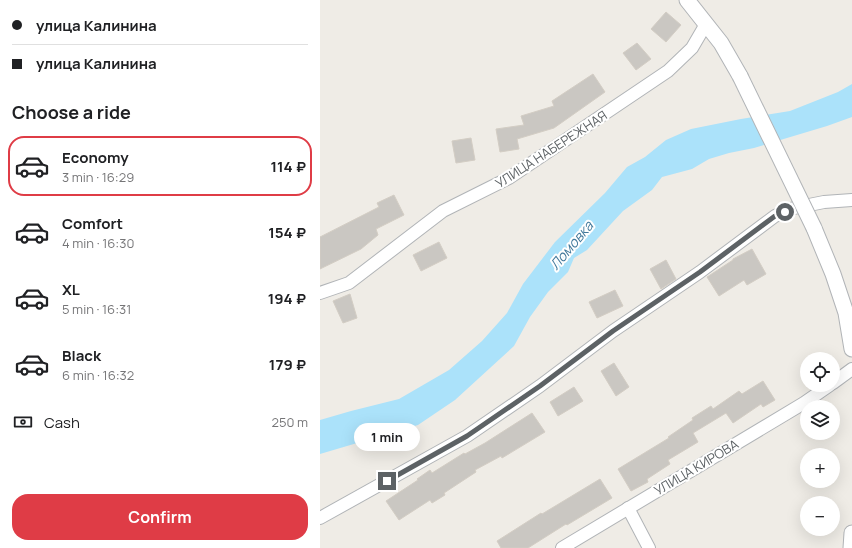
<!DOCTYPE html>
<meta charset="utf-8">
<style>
body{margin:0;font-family:Manrope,sans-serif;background:#f2f2f2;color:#202124;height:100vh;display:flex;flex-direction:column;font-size:15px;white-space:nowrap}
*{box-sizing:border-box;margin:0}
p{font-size:13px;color:#757577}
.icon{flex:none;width:22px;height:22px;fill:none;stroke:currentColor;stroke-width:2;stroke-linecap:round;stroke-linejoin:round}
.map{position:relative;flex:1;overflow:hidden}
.panel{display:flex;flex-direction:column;background:#fff;width:320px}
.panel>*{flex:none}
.top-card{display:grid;align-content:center;height:88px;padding:0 12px;background:#fff}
.controls{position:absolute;left:480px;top:352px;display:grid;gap:8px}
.controls a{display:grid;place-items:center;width:40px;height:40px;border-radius:50%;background:#fff;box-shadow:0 4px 16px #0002;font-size:20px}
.end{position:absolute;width:18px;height:18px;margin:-9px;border:5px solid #5d6265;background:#fff;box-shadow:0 0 0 2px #fff}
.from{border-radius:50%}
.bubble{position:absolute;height:28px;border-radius:14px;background:#fff;box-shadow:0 4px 16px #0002;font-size:13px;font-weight:700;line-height:28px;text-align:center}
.top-card b{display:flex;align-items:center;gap:14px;height:38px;font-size:15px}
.top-card b+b{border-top:1px solid #e0e0e0}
.top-card i{width:10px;height:10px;background:#202124}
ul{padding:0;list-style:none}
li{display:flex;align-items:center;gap:12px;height:60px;margin:0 8px 6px;padding:0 4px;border:2px solid transparent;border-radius:16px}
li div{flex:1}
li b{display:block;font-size:15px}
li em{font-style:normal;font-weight:700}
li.selected{border-color:#df3c46}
li>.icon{width:36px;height:36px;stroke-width:1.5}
h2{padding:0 12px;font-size:18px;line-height:48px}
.pay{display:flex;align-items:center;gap:10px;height:44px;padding:0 12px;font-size:15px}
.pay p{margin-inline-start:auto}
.action{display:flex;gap:8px;margin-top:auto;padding:8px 12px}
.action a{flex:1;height:46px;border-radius:16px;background:#df3c46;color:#fff;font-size:16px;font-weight:700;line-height:46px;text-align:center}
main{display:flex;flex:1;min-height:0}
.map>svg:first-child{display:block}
.water{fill:#abe2fa}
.building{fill:#cac7c2;stroke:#d3cdc4}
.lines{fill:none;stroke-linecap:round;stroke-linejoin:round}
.minor-casing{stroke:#b1b4b7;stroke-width:14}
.tertiary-casing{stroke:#b1b4b7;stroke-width:17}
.minor{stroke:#fff;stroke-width:12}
.tertiary{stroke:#fff;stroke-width:15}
.tertiary-bridge-casing{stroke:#b1b4b7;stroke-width:17;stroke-linecap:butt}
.tertiary-bridge{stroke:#fff;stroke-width:15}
.route{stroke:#5d6265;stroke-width:5}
.labels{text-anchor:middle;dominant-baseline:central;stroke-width:4;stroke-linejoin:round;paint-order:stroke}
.street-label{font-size:13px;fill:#5d6265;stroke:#fff}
.water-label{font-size:14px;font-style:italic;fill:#42799b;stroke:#fff}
</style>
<main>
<section class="panel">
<div class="top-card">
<b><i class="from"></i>улица Калинина</b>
<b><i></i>улица Калинина</b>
</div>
<h2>Choose a ride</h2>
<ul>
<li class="selected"><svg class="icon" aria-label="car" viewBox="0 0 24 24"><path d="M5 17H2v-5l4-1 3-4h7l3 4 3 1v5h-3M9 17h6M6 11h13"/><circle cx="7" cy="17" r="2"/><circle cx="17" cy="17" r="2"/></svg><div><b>Economy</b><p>3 min · 16:29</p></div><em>114 ₽</em></li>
<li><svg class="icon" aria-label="car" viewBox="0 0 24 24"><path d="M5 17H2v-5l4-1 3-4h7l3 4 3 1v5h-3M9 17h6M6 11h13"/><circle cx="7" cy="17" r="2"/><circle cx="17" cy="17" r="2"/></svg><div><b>Comfort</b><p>4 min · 16:30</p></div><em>154 ₽</em></li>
<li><svg class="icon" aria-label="car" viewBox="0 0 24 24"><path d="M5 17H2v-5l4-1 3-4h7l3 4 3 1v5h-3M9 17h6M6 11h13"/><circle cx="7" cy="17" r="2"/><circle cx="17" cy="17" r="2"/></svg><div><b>XL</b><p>5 min · 16:31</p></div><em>194 ₽</em></li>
<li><svg class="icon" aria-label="car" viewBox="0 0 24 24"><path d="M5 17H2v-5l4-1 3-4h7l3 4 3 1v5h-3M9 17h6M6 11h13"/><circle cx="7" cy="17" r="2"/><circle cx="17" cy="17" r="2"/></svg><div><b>Black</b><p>6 min · 16:32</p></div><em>179 ₽</em></li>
</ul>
<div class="pay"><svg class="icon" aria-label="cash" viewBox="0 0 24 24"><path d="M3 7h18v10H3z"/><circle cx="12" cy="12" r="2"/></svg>Cash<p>250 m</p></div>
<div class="action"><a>Confirm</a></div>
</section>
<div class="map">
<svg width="532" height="548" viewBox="0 0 532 548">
<rect width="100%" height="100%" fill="#efece6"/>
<path class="water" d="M 532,84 L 532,117 L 507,126 L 434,148 L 409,153 L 389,159 L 372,169 L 342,177 L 332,190 L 303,211 L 267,250 L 254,258 L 248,272 L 228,292 L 210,317 L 194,346 L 135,400 L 98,425 L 0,454 L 0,420 L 31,411 L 79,399 L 129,370 L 162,341 L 187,313 L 203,284 L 235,242 L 285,193 L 307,167 L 325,157 L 346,140 L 371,129 L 421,119 L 470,111 L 518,92 Z"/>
<g class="building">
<path d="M 346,12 L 361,25 L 346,42 L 331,29 Z"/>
<path d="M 317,43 L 331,59 L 316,70 L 303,53 Z"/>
<path d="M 273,74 L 285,92 L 234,128 L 197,139 L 199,149 L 180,152 L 176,129 L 204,125 L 201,116 L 234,106 L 232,101 Z"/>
<path d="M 151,138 L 155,160 L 136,163 L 132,141 Z"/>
<path d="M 74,195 L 84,215 L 56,229 L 58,235 L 41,249 L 0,269 L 0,237 L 59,207 L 57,203 Z"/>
<path d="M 119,242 L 127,258 L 101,271 L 93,255 Z"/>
<path d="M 432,249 L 446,274 L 427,285 L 424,280 L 399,296 L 387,277 L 413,260 L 413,259 Z"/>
<path d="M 346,260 L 356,279 L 341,289 L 330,269 Z"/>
<path d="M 295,290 L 303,306 L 277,318 L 269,302 Z"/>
<path d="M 30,294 L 37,318 L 23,323 L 13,301 Z"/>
<path d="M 294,363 L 309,387 L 296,396 L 281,371 Z"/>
<path d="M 443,381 L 455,400 L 443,407 L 441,404 L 413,423 L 406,413 L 373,433 L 378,442 L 348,460 L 350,464 L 327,479 L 328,482 L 311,491 L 298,469 L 349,438 L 348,437 L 373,420 L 372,418 L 391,406 L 393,409 L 419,391 L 422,394 Z"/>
<path d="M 254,387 L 263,401 L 238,416 L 230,402 Z"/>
<path d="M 212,413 L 225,432 L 182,458 L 181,456 L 155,470 L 156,472 L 124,493 L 125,495 L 112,503 L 110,500 L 79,520 L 66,501 L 98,480 L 97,479 L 110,470 L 112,473 L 144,453 L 145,454 L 165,443 Z"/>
<path d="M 280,479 L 292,498 L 247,525 L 246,524 L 208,548 L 181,548 L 177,541 L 221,513 L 222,514 Z"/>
</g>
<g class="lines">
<g class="minor-casing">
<g id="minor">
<path d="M 0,293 L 29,283 L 123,211 L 189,178 L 348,71 L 372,48 L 386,24"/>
<path d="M 513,383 L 532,369"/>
<path d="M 308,508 L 329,548"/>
<path d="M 0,518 L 147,436 L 220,386 L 293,331 L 380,272 L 455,216 L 474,208 L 504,202 L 532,200"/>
<path d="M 242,548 L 484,403 L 510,385"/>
</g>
</g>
<g class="tertiary-casing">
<g id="tertiary">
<path d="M 367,0 L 401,43 L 420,76"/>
<path d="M 494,228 L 513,274 L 526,313 L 532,349"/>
<path d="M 531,548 L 532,533"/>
</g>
</g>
<use href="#minor" class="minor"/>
<use href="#tertiary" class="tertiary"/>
<g class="tertiary-bridge-casing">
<path id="tertiary-bridge" d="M 420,76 L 494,228"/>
</g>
<use href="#tertiary-bridge" class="tertiary-bridge"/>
</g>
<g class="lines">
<path class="route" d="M 67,481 L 147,436 L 220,386 L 293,331 L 380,272 L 455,216 L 465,212"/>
</g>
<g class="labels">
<g class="street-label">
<text transform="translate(231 149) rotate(-33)">УЛИЦА НАБЕРЕЖНАЯ</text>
<text transform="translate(376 467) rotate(-31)">УЛИЦА КИРОВА</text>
</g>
<g class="water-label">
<text transform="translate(251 245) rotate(-50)">Ломовка</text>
</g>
</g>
</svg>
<div class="controls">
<a><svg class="icon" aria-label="locate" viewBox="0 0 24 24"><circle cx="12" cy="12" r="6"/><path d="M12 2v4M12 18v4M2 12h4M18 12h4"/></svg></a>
<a><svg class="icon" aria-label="layers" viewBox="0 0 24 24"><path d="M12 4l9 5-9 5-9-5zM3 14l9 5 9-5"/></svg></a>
<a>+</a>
<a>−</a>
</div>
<i class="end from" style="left:465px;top:212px"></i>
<i class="end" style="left:67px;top:481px"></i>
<div class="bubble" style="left:34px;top:423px;width:66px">1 min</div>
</div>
</main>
